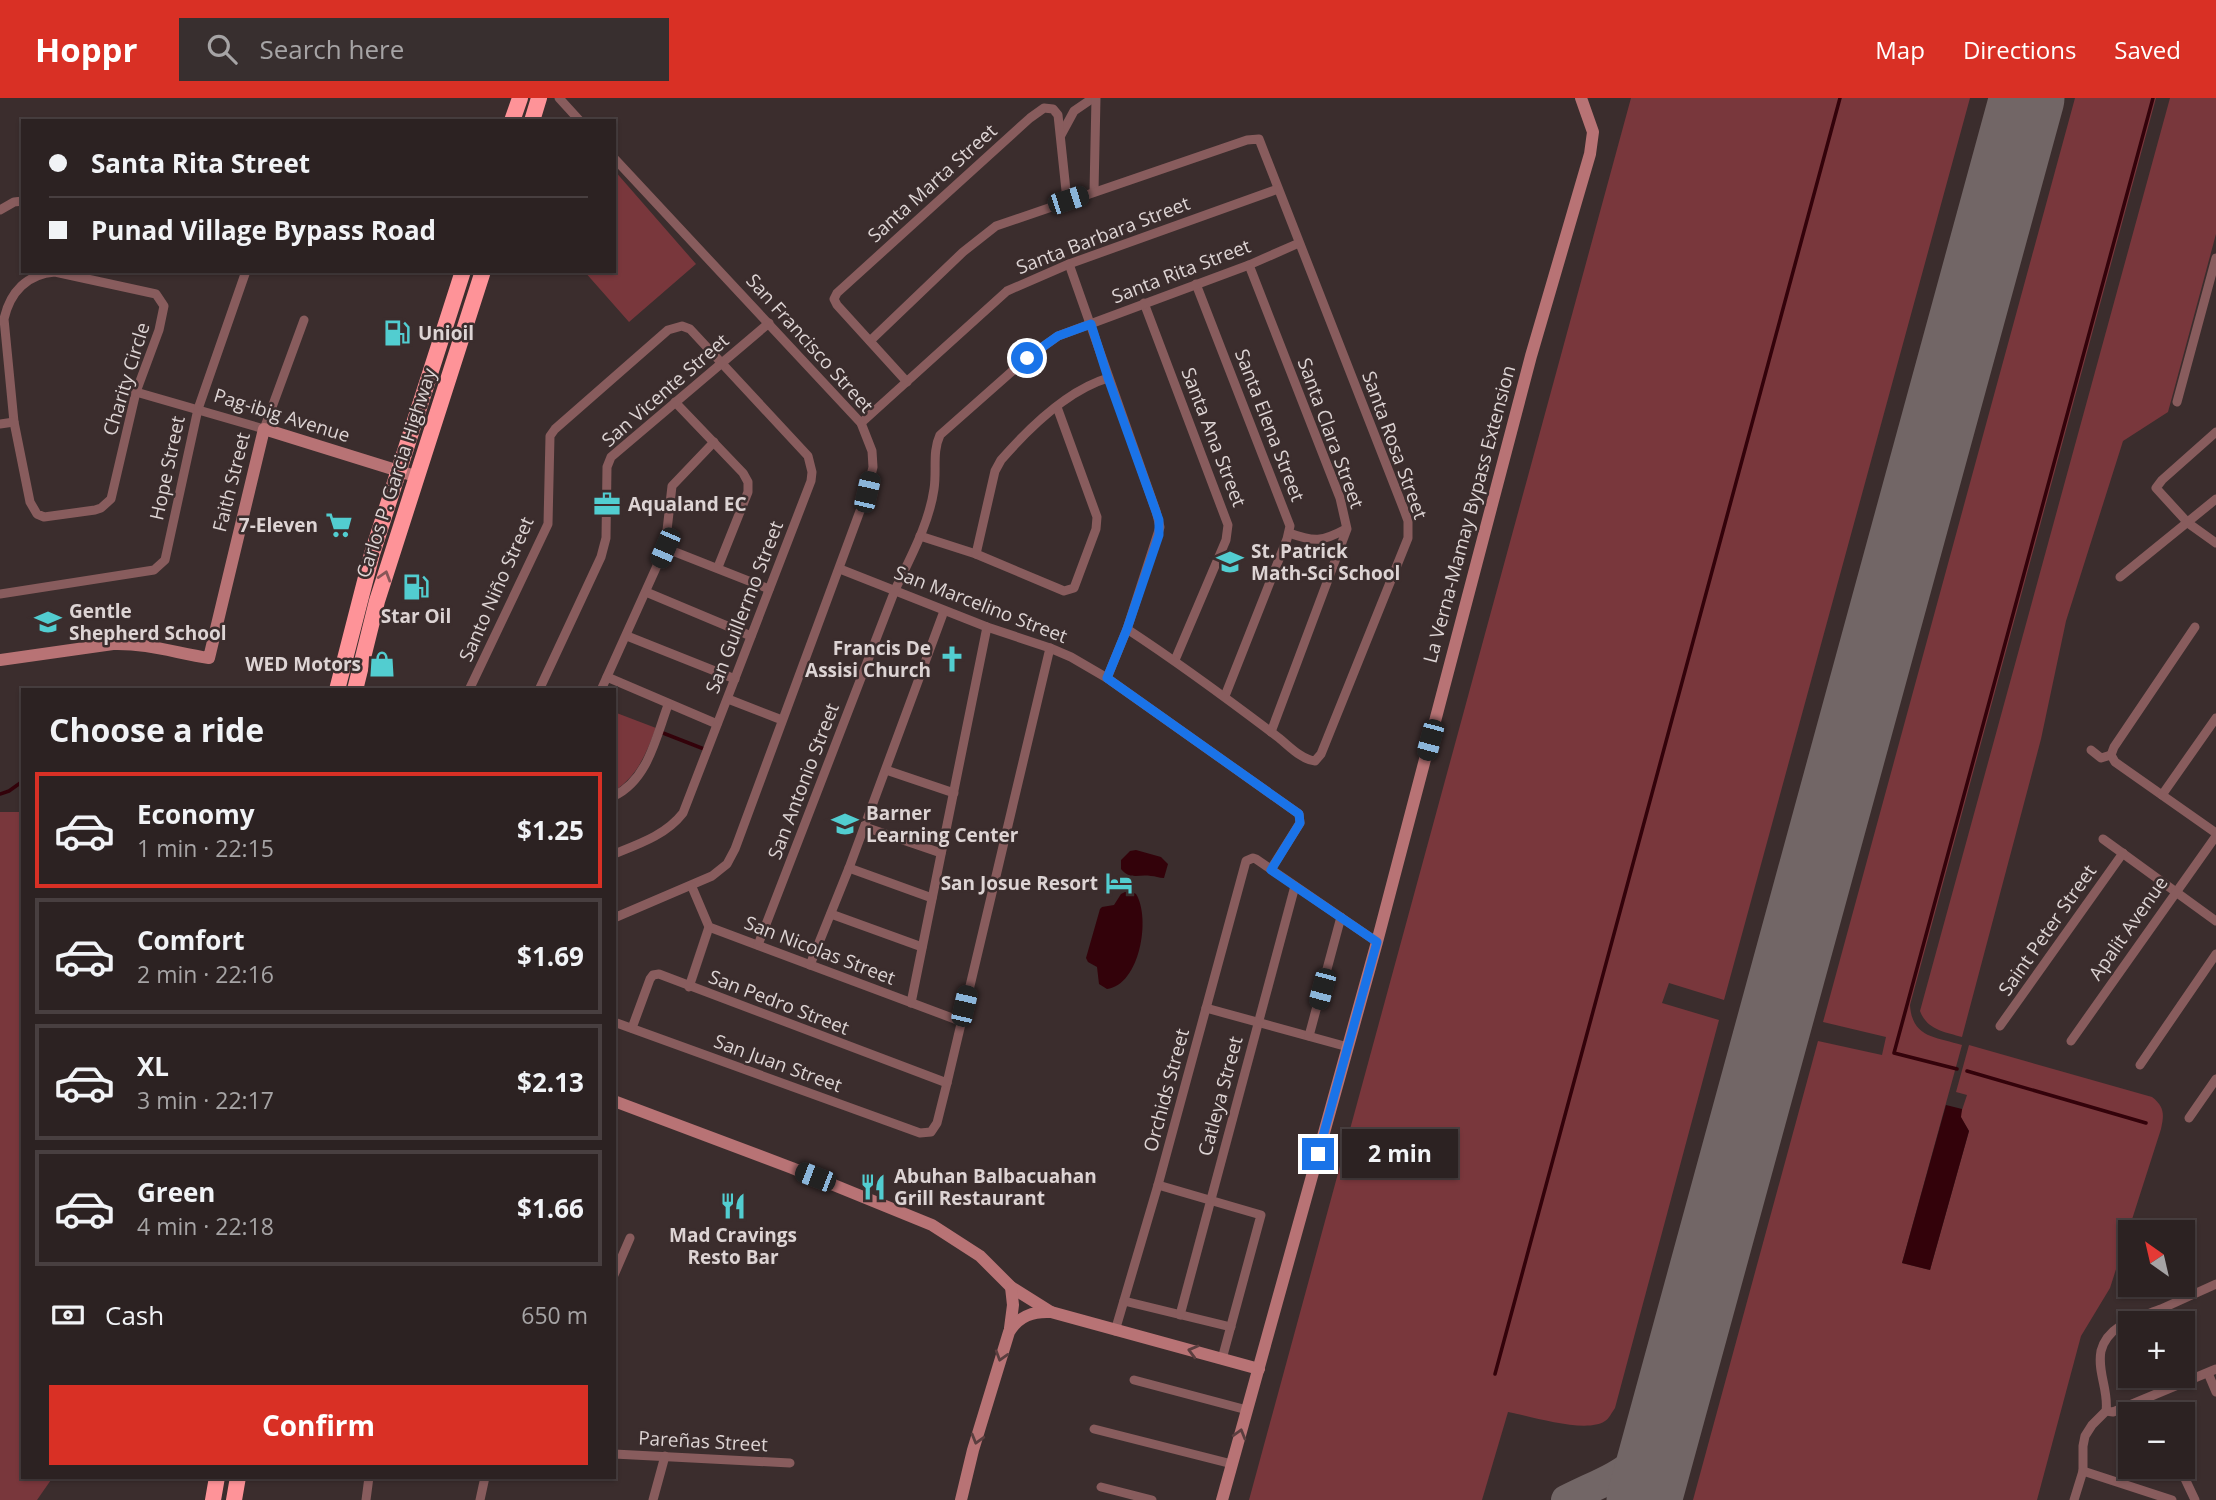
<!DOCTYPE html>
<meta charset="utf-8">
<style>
body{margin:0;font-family:"Open Sans",sans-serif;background:#382f2f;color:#f1f3f6;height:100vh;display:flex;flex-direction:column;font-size:26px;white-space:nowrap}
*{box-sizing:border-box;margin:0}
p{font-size:23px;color:#a6a4a5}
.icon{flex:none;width:38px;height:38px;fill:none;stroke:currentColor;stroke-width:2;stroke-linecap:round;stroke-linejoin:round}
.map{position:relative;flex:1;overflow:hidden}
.side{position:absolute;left:21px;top:590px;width:595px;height:791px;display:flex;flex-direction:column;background:#2c2222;border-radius:0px;box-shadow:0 2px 5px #0004,0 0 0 2px #483f40}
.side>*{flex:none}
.guide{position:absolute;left:21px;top:21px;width:595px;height:154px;border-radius:0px;box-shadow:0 2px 5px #0004,0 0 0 2px #483f40;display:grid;align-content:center;height:154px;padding:0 28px;background:#2c2222}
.needle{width:46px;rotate:326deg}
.fabs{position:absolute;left:2118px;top:1122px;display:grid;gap:14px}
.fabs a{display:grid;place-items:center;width:77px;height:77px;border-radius:0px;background:#2c2222;box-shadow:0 2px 5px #0004,0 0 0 2px #483f40;font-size:35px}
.end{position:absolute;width:32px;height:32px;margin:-16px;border:9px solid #1a73e8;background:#fff;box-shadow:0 0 0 4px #fff}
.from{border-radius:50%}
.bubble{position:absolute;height:49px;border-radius:0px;background:#2c2222;box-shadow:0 2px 5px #0004,0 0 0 2px #483f40;font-size:23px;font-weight:700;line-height:49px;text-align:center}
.car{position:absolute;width:21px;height:42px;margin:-21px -10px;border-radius:9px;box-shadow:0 0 5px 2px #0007;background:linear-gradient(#222 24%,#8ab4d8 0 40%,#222 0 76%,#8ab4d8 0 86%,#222 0)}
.guide b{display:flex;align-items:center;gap:24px;height:66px;font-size:26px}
.guide b+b{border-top:2px solid #483f40}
.guide i{width:18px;height:18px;background:#f1f3f6}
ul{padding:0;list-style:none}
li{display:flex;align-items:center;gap:21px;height:116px;margin:0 14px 10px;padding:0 14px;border:4px solid #483f40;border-radius:0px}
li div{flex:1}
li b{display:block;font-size:26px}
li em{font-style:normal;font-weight:700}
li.active{border-color:#d93025}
li>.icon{width:63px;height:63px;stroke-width:1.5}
h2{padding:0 28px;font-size:32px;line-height:84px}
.pay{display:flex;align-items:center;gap:18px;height:77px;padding:0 28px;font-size:26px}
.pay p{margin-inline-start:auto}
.cta{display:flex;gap:14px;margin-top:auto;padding:14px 28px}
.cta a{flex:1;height:80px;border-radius:0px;background:#d93025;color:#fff;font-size:28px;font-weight:700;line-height:80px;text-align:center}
header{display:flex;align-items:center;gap:42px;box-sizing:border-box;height:98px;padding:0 35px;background:#d93025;color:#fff}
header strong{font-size:33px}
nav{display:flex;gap:38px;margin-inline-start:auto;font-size:24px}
.search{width:490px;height:63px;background:#382f2f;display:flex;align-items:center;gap:18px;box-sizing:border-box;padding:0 24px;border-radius:0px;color:#a6a4a5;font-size:26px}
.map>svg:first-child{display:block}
.green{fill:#79373c}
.water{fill:#33020a}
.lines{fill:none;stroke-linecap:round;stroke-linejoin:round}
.stream{stroke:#33020a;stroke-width:3.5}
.taxiway{stroke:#726666;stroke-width:30}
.runway{stroke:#726666;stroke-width:75}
.street{stroke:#885c5d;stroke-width:9}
.secondary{stroke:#b87375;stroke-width:12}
.highway{stroke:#fe9398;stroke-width:16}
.oneway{stroke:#895658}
.oneway2{stroke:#5a3e3f}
.route{stroke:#1a73e8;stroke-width:9}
.labels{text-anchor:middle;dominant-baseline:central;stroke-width:5;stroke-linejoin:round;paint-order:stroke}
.street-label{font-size:19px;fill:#ddd4d4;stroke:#3b2d2d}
.poi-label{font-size:19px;font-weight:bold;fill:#ddd4d4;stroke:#3b2d2d;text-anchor:start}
</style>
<header>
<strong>Hoppr</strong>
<div class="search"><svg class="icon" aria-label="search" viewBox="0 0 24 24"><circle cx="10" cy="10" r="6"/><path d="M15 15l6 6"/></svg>Search here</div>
<nav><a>Map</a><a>Directions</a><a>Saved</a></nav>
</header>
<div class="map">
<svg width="2216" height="1402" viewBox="0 0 2216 1402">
<rect width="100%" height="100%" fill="#3b2d2d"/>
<g class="green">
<path d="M 1631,0 L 1970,0 L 1724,902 L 1669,885 L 1662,905 L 1719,922 L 1615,1310 C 1612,1314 1609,1321 1605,1323 C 1586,1336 1531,1318 1508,1314 L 1482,1402 L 1249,1402 Z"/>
<path d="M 2075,0 L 2156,0 L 1910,907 C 1912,940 1936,939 1962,947 L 1902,1165 L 1930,1172 L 1969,1033 L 1960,1018 L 1967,997 L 1956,994 L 1969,947 L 2152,999 C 2165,1009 2164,1017 2161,1031 L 2110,1190 L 2081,1238 L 2037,1402 L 1693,1402 L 1818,943 L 1882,957 L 1886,939 L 1823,924 Z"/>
<path d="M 2170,0 L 2216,0 L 2216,136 L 2168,314 L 2123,343 L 2066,523 L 2041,641 L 1962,939 C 1945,934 1927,932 1920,913 Z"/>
<path d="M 614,72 L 696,166 L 629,224 L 584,173 L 614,173 Z"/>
<path d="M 614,614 L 656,630 C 646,655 638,678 614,693 Z"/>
<path d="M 0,714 L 23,714 L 23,1379 L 53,1379 L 37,1402 L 0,1402 Z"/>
</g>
<g class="water">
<path d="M 1136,752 L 1161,759 L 1168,766 L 1164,780 C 1159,780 1155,778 1151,778 C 1138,776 1130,782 1121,771 L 1121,762 L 1130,753 Z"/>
<path d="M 1129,792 L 1136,796 C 1151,820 1140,887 1107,891 L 1099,886 L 1097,869 L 1088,864 L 1086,860 L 1100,811 L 1102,809 L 1114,807 L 1121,796 Z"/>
<path d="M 1946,1007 L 1962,1011 L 1961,1019 L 1969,1033 L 1930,1172 L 1902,1165 Z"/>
</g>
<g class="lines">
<g class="stream">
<path d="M 663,635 L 704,651"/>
<path d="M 0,696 L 9,693 L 23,683"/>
<path d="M 1957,971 L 1894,955 L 2153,0"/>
<path d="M 1967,973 L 2146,1025"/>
<path d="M 1495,1276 L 1840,0"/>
</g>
<path class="taxiway" d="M 1566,1402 C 1618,1376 1645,1372 1668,1314"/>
<path class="runway" d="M 1644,1402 L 2027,0"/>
<g class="street">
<path d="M 559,0 L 580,23"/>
<path d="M 1061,37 L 1074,13 L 1093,0"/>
<path d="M 614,60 L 861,325 L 872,353 L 873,369 L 867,394 L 735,751 L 727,766 L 712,778 L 614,820"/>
<path d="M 1094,93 L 1096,0"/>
<path d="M 0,112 L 14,104 L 23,103"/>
<path d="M 1069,166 L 1156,413 L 1160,429 L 1127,531 L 1107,580"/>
<path d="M 1249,167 L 1340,400 L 1347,431 L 1271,634"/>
<path d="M 55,174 L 156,196 L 164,208 L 159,232 L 136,294 L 111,401 L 101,410 L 95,412 L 44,419 L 37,416 L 30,404 L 14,324 L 4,221 C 10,194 27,176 55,174 Z"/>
<path d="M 1196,186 L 1290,428 L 1287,441 L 1225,598"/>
<path d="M 1144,205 L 1228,427 L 1226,442 L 1175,562"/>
<path d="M 870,243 L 963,154 L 996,128 L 1247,42 L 1259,41 L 1404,412 L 1408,423 L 1408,440 L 1321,656 L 1315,663 C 1302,662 1289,648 1279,640 C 1229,602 1179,565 1127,531"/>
<path d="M 907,284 L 837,207 L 834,201 L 837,195 L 1030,20 L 1044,10 L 1053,11 L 1058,17 L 1067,102"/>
<path d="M 136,294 L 264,331 L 304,222"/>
<path d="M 675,304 L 743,375 L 748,384 L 748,394 L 718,469"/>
<path d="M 2177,304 L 2216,160"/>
<path d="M 861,325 L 1007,193 L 1069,166 L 1278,91"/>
<path d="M 0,326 L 14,324"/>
<path d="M 2216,334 L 2162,382 L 2156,390 L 2188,425 L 2216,445"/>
<path d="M 1289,435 C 1314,444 1322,444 1346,431"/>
<path d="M 920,438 L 976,456 L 1064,493 L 1074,490 L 1096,431 L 1097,419 L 1057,309"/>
<path d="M 665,450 L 769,491"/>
<path d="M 976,456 L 995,373 L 1001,362 C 1028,331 1068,292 1108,280"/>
<path d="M 840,471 L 987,529 L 1050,550 L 1071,559 L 1107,580 L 1299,716 L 1300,725 L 1271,771"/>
<path d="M 2120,479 L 2216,401"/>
<path d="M 646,494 L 751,538"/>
<path d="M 0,496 L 154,472 L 165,462 L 198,311 L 246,173"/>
<path d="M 627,538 L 735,581"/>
<path d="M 607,579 L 717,626"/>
<path d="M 469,592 L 548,426 L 550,338 L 555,331 L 668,232 L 682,228 L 690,231 L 808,358 L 812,374 L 811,383 L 683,715 C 666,737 639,746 614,756"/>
<path d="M 539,592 L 601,459 L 606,440 L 607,369 L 611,359 L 769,225"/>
<path d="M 601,592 L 665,450 L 672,388 L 714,344"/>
<path d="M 728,601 L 782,622"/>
<path d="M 2091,652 L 2101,660 L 2111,657"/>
<path d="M 2111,657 L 2114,649 L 2195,529"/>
<path d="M 2111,657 L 2115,664 L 2216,735"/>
<path d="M 886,672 L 954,695"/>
<path d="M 2162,697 L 2216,620"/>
<path d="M 614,698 C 648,682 656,639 668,607"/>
<path d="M 865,729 L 941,755"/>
<path d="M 2103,741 L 2216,823"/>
<path d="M 849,770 L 932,800"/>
<path d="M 692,789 L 709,829 L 960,923"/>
<path d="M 831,816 L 922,849"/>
<path d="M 758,847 L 895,492 C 910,460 929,426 934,391 C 937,372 932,354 940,337 L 1027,260 L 1058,238 L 1249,167 L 1299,145"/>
<path d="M 810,867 L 849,770 L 944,513"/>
<path d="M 689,889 L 709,829"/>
<path d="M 911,905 L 987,529"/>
<path d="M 1206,910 L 1348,949"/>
<path d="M 614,924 L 920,1035 L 931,1034 L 937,1025 L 947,985 L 1050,550"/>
<path d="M 2000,928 L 2123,755"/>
<path d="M 632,930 L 650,881 L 653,877 L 659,876 L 947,985"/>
<path d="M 1309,938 L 1341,819"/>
<path d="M 2071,943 L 2216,738"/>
<path d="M 2140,967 L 2216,856"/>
<path d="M 2189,1020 L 2216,981"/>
<path d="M 1158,1087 L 1261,1117 L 1222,1261"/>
<path d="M 614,1177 L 630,1140"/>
<path d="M 1124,1203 L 1231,1229"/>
<path d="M 1180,1217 L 1295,788"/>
<path d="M 1115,1233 L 1158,1087 L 1246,763 L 1253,760 L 1256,761 L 1377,844"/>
<path d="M 2208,1275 L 2216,1294"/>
<path d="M 1134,1282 L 1247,1312"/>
<path d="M 2147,1301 L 2154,1316"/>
<path d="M 2106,1313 L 2113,1314 L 2216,1271"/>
<path d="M 1094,1331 L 1232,1366"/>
<path d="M 614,1356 L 790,1365"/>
<path d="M 2179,1368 L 2195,1402"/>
<path d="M 2083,1373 L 2172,1402"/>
<path d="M 1101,1389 L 1152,1402"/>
<path d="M 366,1402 L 369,1379"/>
<path d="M 480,1402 L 485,1379"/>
<path d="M 653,1402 L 665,1358"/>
<path d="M 2074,1402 L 2083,1373 L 2083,1348 L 2085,1338 L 2092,1327 L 2106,1313 C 2109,1293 2097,1274 2101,1253 C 2108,1226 2138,1220 2161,1211 C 2179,1203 2198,1194 2216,1186"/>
</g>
<g class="secondary">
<path d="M 0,562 L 113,546 C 147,545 176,555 209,560 L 264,331 L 415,378"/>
<path d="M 614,1003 L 792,1070 L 932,1127 L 980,1158 L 1011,1189 L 1051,1214"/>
<path d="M 1010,1230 L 1013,1207 L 1011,1189"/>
<path d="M 961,1402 L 973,1352 L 1009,1234 C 1019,1218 1033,1213 1051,1214 L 1259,1271"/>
<path d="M 1222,1402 L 1377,844 L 1531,258 L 1590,56 L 1593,34 L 1581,0"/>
</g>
<g class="highway">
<path d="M 512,23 L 520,0"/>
<path d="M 532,23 L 539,0"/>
<path d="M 337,592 L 372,456 L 463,173"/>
<path d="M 355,592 L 377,503 L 483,173"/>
<path d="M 213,1402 L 217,1379"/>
<path d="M 234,1402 L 238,1379"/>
</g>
</g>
<defs><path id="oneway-chevron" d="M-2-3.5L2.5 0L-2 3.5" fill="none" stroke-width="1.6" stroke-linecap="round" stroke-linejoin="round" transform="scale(1.75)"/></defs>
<use class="oneway" href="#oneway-chevron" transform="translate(385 478) rotate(-73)"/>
<g class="oneway2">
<use href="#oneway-chevron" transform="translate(1193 1253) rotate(-165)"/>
<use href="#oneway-chevron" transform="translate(1001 1258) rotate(107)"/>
<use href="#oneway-chevron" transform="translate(1240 1336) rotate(-74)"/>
<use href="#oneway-chevron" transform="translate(977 1341) rotate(106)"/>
</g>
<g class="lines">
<path class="route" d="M 1027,260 L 1058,238 L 1091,226 L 1108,280 L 1159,422 L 1159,437 L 1127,531 L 1107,580 L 1299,716 L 1300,725 L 1271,772 L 1377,844 L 1318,1056"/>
</g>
<defs>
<g id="fuel-bare" transform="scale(2.1)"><path d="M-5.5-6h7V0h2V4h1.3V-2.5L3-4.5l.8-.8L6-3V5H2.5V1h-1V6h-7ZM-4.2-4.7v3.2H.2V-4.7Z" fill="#52cdd0" stroke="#3b2d2d" stroke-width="2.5" paint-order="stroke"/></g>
<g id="office-bare" transform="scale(2.1)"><path d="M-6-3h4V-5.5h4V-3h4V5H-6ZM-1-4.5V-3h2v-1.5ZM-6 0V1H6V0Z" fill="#52cdd0" stroke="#3b2d2d" stroke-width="2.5" paint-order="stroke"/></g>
<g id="supermarket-bare" transform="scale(2.1)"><path d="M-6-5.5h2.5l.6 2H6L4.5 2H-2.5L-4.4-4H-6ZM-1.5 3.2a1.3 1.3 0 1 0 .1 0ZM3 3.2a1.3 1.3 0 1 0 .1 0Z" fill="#52cdd0" stroke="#3b2d2d" stroke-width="2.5" paint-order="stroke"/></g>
<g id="school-bare" transform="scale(2.1)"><path d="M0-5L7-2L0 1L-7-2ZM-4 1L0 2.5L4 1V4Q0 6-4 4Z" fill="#52cdd0" stroke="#3b2d2d" stroke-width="2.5" paint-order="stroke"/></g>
<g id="church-bare" transform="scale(2.1)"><path d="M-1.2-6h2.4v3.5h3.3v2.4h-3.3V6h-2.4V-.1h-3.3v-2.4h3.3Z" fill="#52cdd0" stroke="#3b2d2d" stroke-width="2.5" paint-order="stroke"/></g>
<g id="shop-bare" transform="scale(2.1)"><path d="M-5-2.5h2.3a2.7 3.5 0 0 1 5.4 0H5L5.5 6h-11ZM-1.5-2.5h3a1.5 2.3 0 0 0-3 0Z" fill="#52cdd0" stroke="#3b2d2d" stroke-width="2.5" paint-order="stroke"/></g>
<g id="hotel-bare" transform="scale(2.1)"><path d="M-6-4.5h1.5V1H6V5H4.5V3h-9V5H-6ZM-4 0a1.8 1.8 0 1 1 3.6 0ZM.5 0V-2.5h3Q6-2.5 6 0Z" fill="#52cdd0" stroke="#3b2d2d" stroke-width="2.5" paint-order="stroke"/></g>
<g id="restaurant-bare" transform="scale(2.1)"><path d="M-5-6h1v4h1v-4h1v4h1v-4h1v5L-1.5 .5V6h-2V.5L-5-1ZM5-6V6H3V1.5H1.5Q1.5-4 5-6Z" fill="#52cdd0" stroke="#3b2d2d" stroke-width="2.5" paint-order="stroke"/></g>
</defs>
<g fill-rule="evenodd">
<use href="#fuel-bare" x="397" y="235"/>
<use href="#office-bare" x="607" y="406"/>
<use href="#supermarket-bare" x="339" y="427"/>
<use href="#school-bare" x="1230" y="464"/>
<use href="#fuel-bare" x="416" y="489"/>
<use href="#school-bare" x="48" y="524"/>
<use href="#church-bare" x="952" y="561"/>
<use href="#shop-bare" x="382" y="566"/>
<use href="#school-bare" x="845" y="726"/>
<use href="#hotel-bare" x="1119" y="785"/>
<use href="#restaurant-bare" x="873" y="1089"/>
<use href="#restaurant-bare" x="733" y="1108"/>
</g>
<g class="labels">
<g class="street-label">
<text transform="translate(932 85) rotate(-42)">Santa Marta Street</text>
<text transform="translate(1103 137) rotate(-21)">Santa Barbara Street</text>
<text transform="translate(1181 173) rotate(-21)">Santa Rita Street</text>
<text transform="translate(810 245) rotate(48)">San Francisco Street</text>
<text transform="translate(126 281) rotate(-73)">Charity Circle</text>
<text transform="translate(665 292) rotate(-41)">San Vicente Street</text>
<text transform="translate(282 317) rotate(17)">Pag-ibig Avenue</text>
<text transform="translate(1270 327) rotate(69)">Santa Elena Street</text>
<text transform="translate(1331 335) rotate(70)">Santa Clara Street</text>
<text transform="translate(1214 339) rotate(69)">Santa Ana Street</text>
<text transform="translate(1395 347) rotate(70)">Santa Rosa Street</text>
<text transform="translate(167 370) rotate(-78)">Hope Street</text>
<text transform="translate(396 375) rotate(-72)">Carlos P. Garcia Highway</text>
<text transform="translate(231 384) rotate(-76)">Faith Street</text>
<text transform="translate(1469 416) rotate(-75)">La Verna-Mamay Bypass Extension</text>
<text transform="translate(496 491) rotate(-66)">Santo Niño Street</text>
<text transform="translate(981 506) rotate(21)">San Marcelino Street</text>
<text transform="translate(744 509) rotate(-69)">San Guillermo Street</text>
<text transform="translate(803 683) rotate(-69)">San Antonio Street</text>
<text transform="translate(2128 830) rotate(-55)">Apalit Avenue</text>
<text transform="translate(2047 832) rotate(-55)">Saint Peter Street</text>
<text transform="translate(820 852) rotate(21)">San Nicolas Street</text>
<text transform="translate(779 904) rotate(21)">San Pedro Street</text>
<text transform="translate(778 965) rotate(20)">San Juan Street</text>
<text transform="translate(1166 992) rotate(-75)">Orchids Street</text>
<text transform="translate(1220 998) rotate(-75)">Catleya Street</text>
<text transform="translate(703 1343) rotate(3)">Pareñas Street</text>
</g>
<g class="poi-label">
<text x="418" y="235">Unioil</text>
<text x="628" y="406">Aqualand EC</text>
<text x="318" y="427" text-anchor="end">7-Eleven</text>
<text x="1251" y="453">St. Patrick<tspan x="1251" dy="22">Math-Sci School</tspan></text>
<text x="69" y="513">Gentle<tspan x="69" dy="22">Shepherd School</tspan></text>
<text x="416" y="518" text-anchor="middle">Star Oil</text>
<text x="931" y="550" text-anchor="end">Francis De<tspan x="931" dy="22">Assisi Church</tspan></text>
<text x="361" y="566" text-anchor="end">WED Motors</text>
<text x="866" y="715">Barner<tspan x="866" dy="22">Learning Center</tspan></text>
<text x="1098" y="785" text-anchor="end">San Josue Resort</text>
<text x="894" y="1078">Abuhan Balbacuahan<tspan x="894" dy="22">Grill Restaurant</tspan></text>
<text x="733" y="1137" text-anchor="middle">Mad Cravings<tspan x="733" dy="22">Resto Bar</tspan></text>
</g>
</g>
</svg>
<div class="fabs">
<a><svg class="needle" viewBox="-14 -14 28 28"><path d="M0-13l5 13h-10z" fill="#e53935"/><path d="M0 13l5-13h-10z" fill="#a6a4a5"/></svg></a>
<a>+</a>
<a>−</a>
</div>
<i class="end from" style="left:1027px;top:260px"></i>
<i class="end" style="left:1318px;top:1056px"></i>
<div class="bubble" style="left:1342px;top:1031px;width:116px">2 min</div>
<i class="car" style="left:1068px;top:102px;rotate:72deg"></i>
<i class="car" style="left:867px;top:394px;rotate:13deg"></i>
<i class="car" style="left:665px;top:450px;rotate:203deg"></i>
<i class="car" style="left:1430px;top:642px;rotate:195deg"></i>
<i class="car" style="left:1322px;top:891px;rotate:195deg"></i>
<i class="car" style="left:964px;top:908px;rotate:13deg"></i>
<i class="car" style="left:815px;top:1079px;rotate:291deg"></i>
<div class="guide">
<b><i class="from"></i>Santa Rita Street</b>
<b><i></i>Punad Village Bypass Road</b>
</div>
<section class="side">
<h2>Choose a ride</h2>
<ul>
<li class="active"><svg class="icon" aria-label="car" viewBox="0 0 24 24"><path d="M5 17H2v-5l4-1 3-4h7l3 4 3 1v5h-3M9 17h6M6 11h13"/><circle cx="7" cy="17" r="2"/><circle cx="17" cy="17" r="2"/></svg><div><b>Economy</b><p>1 min · 22:15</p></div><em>$1.25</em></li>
<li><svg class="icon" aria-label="car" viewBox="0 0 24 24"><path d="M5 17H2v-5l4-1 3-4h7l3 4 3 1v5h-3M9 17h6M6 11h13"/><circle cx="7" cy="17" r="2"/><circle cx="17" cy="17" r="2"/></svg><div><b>Comfort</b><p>2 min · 22:16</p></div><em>$1.69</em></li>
<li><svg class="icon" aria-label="car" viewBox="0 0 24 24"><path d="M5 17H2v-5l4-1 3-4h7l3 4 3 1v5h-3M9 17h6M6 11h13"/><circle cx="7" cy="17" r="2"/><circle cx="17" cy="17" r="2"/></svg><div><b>XL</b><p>3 min · 22:17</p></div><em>$2.13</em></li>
<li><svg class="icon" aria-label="car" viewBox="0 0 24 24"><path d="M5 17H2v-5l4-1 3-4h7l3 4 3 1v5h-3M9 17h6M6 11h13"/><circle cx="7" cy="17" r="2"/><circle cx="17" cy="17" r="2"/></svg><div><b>Green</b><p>4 min · 22:18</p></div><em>$1.66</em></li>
</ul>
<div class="pay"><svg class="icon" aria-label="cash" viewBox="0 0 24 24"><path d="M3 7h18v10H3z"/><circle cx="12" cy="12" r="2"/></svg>Cash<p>650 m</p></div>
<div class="cta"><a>Confirm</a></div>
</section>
</div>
